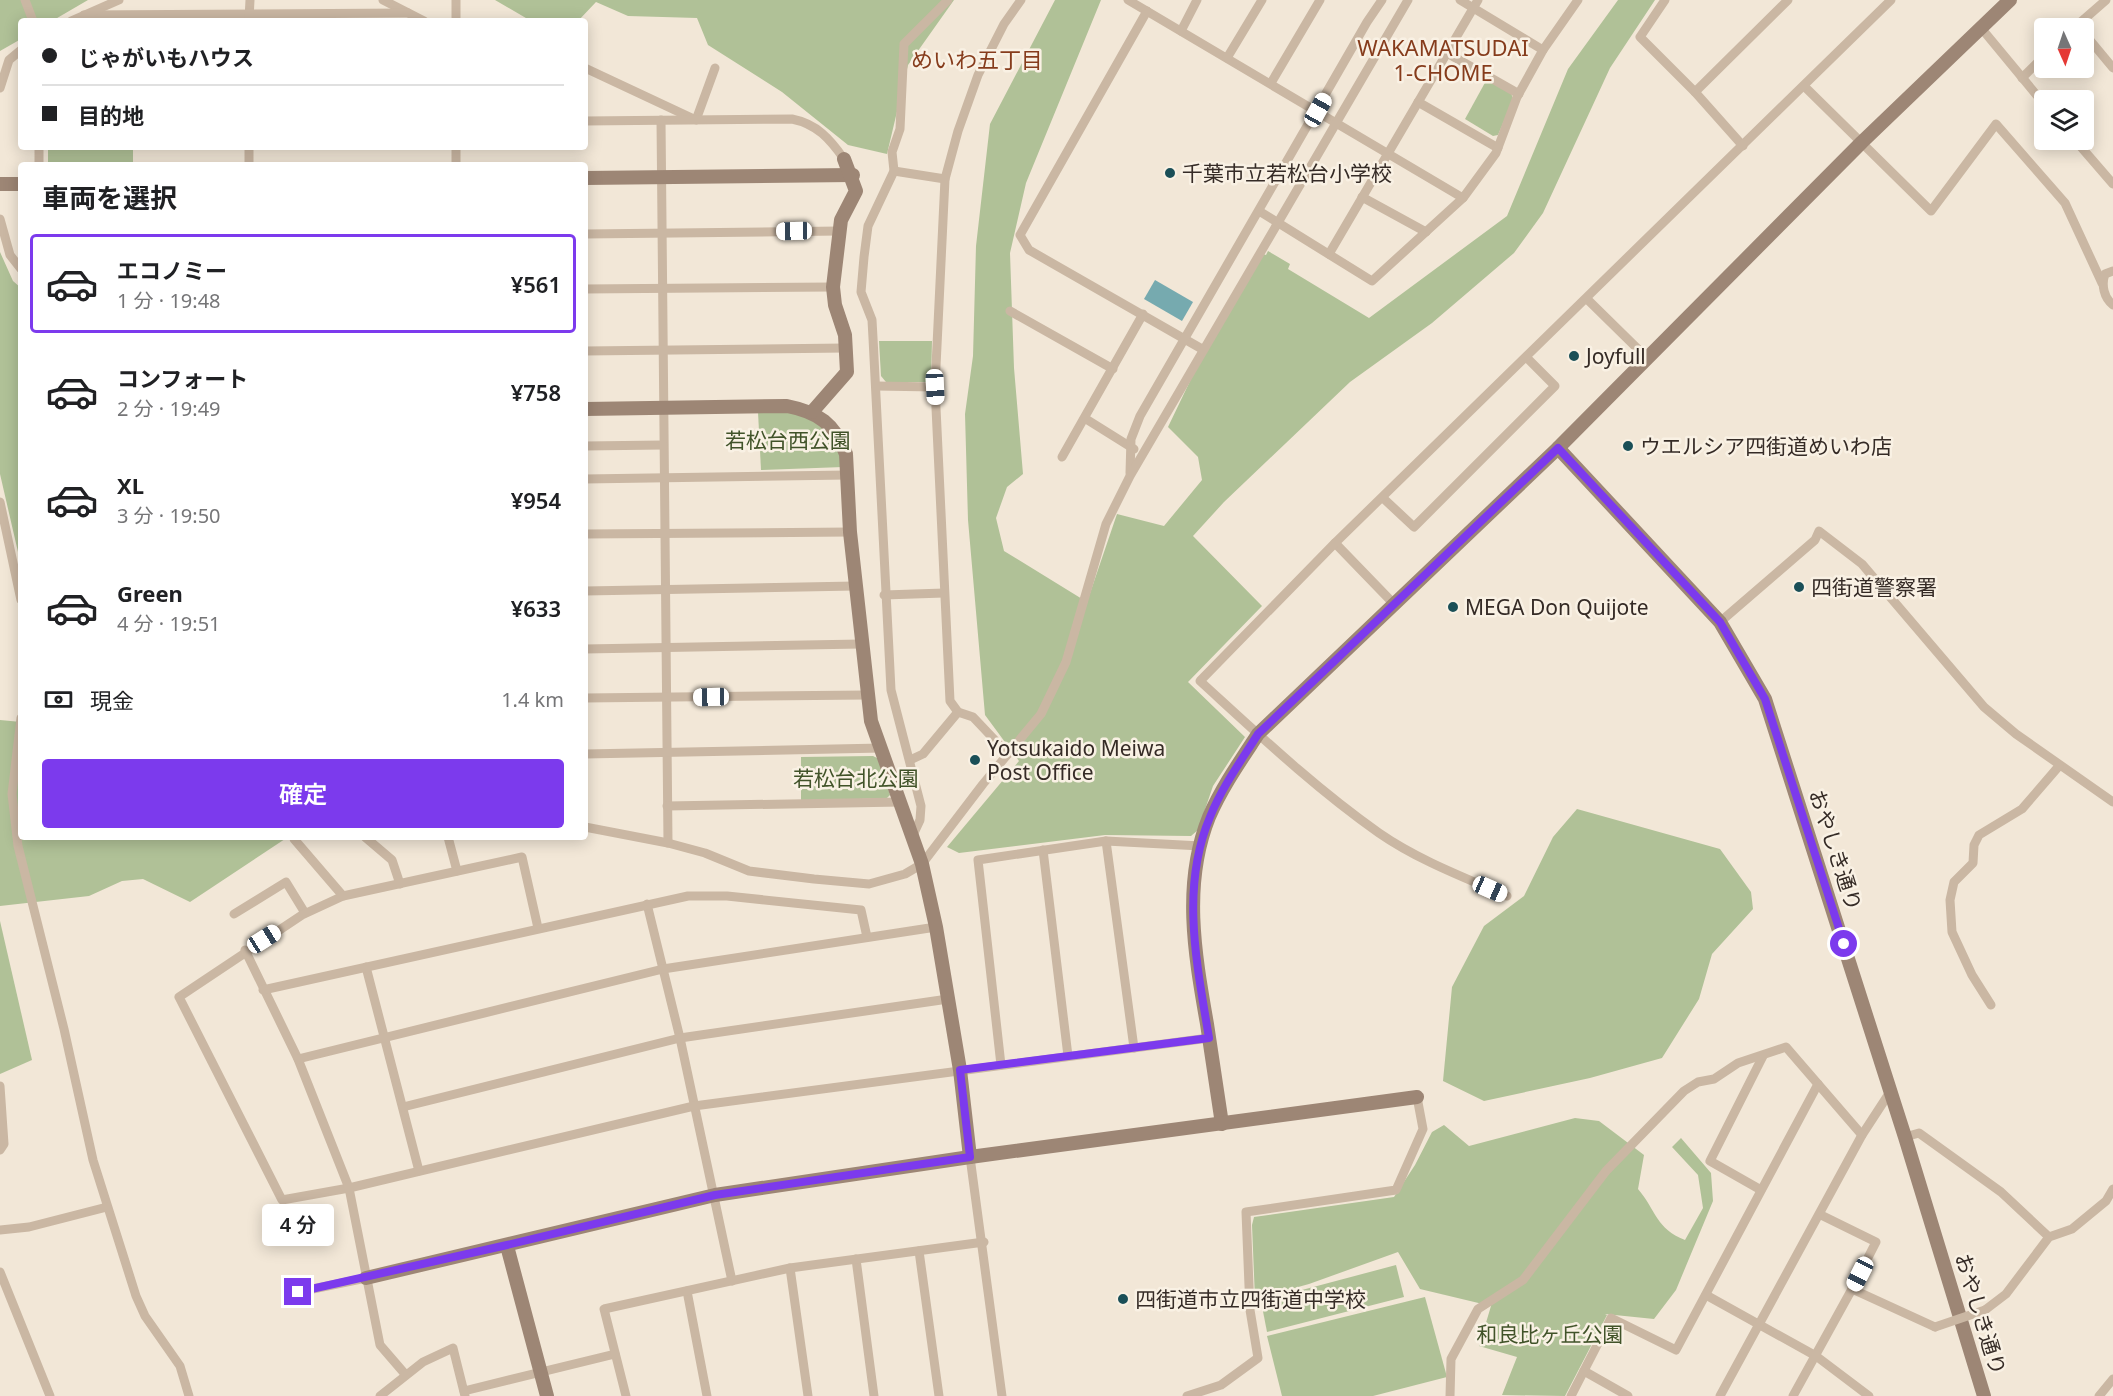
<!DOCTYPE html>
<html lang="ja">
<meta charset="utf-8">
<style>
body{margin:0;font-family:"Noto Sans","Noto Sans JP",sans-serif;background:#f6f6f6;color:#202124;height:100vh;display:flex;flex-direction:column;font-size:22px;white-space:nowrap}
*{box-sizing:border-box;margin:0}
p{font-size:20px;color:#757577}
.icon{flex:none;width:33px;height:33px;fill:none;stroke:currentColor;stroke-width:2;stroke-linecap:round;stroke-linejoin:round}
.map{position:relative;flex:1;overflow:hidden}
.details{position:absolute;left:18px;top:162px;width:570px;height:678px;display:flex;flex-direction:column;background:#fff;border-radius:6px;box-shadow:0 3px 15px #0003}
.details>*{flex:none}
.banner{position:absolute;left:18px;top:18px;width:570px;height:132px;border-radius:6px;box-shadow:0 3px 15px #0003;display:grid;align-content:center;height:132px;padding:0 24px;background:#fff}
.needle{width:39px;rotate:177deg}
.tools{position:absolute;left:2034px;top:18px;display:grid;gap:12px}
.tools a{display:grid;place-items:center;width:60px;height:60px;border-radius:6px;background:#fff;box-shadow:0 3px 15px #0003;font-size:30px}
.end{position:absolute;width:27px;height:27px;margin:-14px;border:8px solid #7c3aed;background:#fff;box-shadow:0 0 0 3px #fff}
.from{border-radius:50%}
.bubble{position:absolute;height:42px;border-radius:6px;background:#fff;box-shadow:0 3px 15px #0003;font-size:20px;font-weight:600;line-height:42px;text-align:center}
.car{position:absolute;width:18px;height:36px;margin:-18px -9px;border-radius:8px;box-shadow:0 0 4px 2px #0007;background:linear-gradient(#fff 24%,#345 0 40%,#fff 0 76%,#345 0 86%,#fff 0)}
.banner b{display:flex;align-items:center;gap:21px;height:57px;font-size:22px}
.banner b+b{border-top:2px solid #e0e0e0}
.banner i{width:15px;height:15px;background:#202124}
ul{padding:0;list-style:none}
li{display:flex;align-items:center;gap:18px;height:99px;margin:0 12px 9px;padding:0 12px;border:3px solid transparent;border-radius:6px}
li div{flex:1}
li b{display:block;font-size:22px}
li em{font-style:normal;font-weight:600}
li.active{border-color:#7c3aed}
li>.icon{width:54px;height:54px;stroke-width:1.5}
h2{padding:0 24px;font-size:27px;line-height:72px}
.pay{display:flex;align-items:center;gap:15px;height:66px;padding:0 24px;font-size:22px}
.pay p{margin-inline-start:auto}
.button{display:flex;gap:12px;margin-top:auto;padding:12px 24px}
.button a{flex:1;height:69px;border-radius:6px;background:#7c3aed;color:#fff;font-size:24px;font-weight:600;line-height:69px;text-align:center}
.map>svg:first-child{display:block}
.green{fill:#b0c197}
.water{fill:#76aaaf}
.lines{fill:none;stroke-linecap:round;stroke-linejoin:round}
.street{stroke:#cab7a3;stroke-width:9}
.secondary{stroke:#9d8675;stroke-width:14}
.street-bridge{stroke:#cab7a3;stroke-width:9}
.route{stroke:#7c3aed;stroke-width:8}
.poi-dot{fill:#1a4f57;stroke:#f9f1e4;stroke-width:2}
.labels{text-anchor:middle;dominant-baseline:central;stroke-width:5;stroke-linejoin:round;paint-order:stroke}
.poi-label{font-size:21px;fill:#352b26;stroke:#f9f1e4;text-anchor:start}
.park-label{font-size:21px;fill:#415329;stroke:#f9f1e4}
.street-label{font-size:21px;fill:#352b26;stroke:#f9f1e4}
.neighbourhood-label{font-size:22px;fill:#863c1c;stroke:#f9f1e4}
</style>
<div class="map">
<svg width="2113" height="1396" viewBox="0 0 2113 1396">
<rect width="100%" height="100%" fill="#f2e7d7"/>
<g class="green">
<path d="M 0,0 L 88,0 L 52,21 L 21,21 L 21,39 L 0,51 Z"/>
<path d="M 495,0 L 954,0 L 908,65 L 887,154 L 848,145 L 782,92 L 708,45 L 697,18 L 628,16 L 596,2 L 578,21 L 531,21 Z"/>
<path d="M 1055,0 L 1101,0 L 1026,183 L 1010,253 L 1014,368 L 1023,474 L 1007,487 L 996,518 L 1004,551 L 1087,602 L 1117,514 L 1164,526 L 1202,480 L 1198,457 L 1168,427 L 1203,354 L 1263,254 L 1266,255 L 1268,251 L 1290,264 L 1288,269 L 1369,318 L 1507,216 L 1568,69 L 1618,0 L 1655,0 L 1610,68 L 1543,213 L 1514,253 L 1432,323 L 1350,382 L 1224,502 L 1193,536 L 1262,606 L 1188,682 L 1245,737 L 1213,786 L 1198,830 L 1191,836 L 1105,835 L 959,853 L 947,847 L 1019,761 L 985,715 L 968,520 L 965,414 L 973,356 L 976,246 L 990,124 Z"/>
<path d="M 1487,79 L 1511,92 L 1513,100 L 1498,135 L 1493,136 L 1465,119 Z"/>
<rect x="48" y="147" width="85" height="18"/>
<path d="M 0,252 L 13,281 L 21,288 L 21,565 L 0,474 Z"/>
<path d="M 879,341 L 932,341 L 931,382 L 886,382 L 881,376 Z"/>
<path d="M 788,411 L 804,414 L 837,438 L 843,467 L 761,470 L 758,412 Z"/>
<path d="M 0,720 L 21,722 L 21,837 L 288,837 L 190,902 L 143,879 L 122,881 L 89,896 L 0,906 Z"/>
<path d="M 873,756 L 879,759 L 890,795 L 887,798 L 801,801 L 801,757 Z"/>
<path d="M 1577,809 L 1720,849 L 1751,892 L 1753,909 L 1712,954 L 1699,999 L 1662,1058 L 1590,1078 L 1484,1101 L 1443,1081 L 1452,987 L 1484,926 L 1524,896 L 1553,837 Z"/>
<path d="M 0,921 L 32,1060 L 0,1074 Z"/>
<path d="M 1575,1118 L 1599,1121 L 1644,1155 L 1638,1189 C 1656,1210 1656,1229 1685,1240 L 1703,1208 L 1698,1175 L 1672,1147 L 1681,1138 L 1711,1173 L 1713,1201 L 1676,1290 L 1654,1319 L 1605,1314 L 1607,1315 L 1565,1396 L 1502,1395 L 1517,1357 L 1479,1346 L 1491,1306 L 1420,1289 L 1398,1252 L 1309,1284 L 1255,1299 L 1252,1225 L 1254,1217 L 1394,1197 L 1415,1165 L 1432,1132 L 1444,1125 L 1469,1146 Z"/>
<path d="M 1396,1265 L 1404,1297 L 1267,1332 L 1261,1301 Z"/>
<path d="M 1425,1297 L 1447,1377 L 1373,1396 L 1282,1396 L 1267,1336 Z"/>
</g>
<path class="water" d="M 1155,280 L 1193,302 L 1182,321 L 1144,299 Z"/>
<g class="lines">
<g class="street">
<path d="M 25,0 L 33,21"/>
<path d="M 383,0 L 424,21"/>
<path d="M 1128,0 L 1463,198"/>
<path d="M 1460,0 L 1543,50"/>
<path d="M 1665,0 L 1640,37 L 1695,92 L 1743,146"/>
<path d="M 1147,11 L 1020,235 L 1029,250 L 1202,349"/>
<path d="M 84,15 L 408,13"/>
<path d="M 249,19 L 250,0"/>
<path d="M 71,21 L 119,0"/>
<path d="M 456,21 L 456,0"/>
<path d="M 2074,28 L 2106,0"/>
<path d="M 1982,29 L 2044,104"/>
<path d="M 1181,31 L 1197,0"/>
<path d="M 2084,33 L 2113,68"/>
<path d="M 1447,53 L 1519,94"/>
<path d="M 1227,58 L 1262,0"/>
<path d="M 585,68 L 696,120 L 715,68"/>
<path d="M 2022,78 L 2044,56"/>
<path d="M 1271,83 L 1320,0"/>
<path d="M 1804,86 L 1931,211 L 1996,124 L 2065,203 L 2102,283"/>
<path d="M 0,88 L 9,60 L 21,50"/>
<path d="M 1695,92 L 1788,0"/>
<path d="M 1418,102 L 1498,148"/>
<path d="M 661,120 L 668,843"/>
<path d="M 585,121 L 792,119 C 817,124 830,139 844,159"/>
<path d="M 2075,140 L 2113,184"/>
<path d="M 39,147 L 39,165"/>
<path d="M 456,147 L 456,165"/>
<path d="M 249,165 L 249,147"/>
<path d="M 894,171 L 945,179"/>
<path d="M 1362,197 L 1426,232"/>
<path d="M 1259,211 L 1372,281 L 1463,198 L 1496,153 L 1517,97 L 1543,50 L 1578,0"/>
<path d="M 0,219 L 10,255 L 21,269"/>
<path d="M 585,234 L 839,231"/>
<path d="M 1329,254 L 1478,0"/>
<path d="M 2113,271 L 2105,274 C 2101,285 2104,298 2113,305"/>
<path d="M 585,289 L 833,287"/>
<path d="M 1587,299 L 1646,357"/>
<path d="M 1010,311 L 1113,369"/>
<path d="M 585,351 L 845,348"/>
<path d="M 876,386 L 935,387"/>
<path d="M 1086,419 L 1134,449"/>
<path d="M 585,446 L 663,445"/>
<path d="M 1062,457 L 1143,314"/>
<path d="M 1130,473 L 1131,439 L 1140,416 L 1367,22 L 1382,0"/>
<path d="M 585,479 L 848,475"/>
<path d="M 1383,498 L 1414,527 L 1555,386 L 1527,358"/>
<path d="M 0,502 L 21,600"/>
<path d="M 585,534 L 850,532"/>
<path d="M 1335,543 L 1393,603"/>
<path d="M 585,591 L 855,586"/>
<path d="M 884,595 L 944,593"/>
<path d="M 1720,622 L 1815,540 L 1819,531 L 1862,564 L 1984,707 L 2016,734 L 2113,802"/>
<path d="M 585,649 L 861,644"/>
<path d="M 585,698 L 867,695"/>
<path d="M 21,718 L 12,794 L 18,846 L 64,1029 L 93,1160 L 136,1296 L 145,1316 L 180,1366 L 189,1396"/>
<path d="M 585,754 L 882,748"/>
<path d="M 1008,754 L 973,717 L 958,712 L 950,701 L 935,387 L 945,179 L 958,131 L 978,75 L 1004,24 L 1021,0"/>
<path d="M 910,760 L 923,754 L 958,712"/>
<path d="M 667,806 L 901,802"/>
<path d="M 585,827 L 668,843 L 705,853 L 749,871 L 814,879 L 869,884 L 905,874 L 922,864 L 983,784 L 1041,714 L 1066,662 L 1106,524 L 1130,476 L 1408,0"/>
<path d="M 913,835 L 920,820 L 921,806 L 891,690 L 873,338 L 872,320 L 861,292 L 864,257 L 868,226 L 894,171 L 892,152 L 900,129 L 904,44 L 948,0"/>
<path d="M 297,837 L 294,839 L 343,896"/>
<path d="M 365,837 L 392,860 L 400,884"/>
<path d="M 448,837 L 457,871"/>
<path d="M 1106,841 L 1134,1048"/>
<path d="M 1043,850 L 1068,1056"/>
<path d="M 1507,896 C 1463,877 1418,860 1379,833 C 1315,788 1257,733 1200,681 L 1335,543 L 1891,0"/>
<path d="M 647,904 L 680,1038 L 732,1281"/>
<path d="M 234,914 L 286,882 L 305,913"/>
<path d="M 538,928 L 522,857 L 343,896 L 302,915 L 179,997 L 282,1200 L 349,1188 L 694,1106 L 1209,1038"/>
<path d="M 245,950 L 298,1059 L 349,1188 L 380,1345 L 405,1374"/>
<path d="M 366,967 L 419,1171"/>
<path d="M 263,990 L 688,896 L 727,896 L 861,910 L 867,937"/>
<path d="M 1991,1005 L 1972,975 L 1952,932 L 1950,900 L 1954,882 L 1973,863 L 1974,845 L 1979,835 L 2022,809 L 2059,766"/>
<path d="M 298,1059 L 663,969 L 936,927"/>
<path d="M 1001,1065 L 978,860 L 1106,841 L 1201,846"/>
<path d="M 0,1086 L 4,1144 L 0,1150"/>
<path d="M 403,1107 L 680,1038 L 948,999"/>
<path d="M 1905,1137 L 1919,1133 L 2001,1192 L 2049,1237"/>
<path d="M 970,1157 L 1002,1396"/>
<path d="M 1761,1190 L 1710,1161 L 1763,1056"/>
<path d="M 1821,1215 L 1876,1242 L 1852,1289"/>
<path d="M 0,1230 L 29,1227 L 107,1207"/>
<path d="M 919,1251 L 939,1396"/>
<path d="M 856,1259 L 874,1396"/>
<path d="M 790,1268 L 808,1396"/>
<path d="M 0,1272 L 50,1396"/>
<path d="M 687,1291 L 707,1396"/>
<path d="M 298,1292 L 366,1278"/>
<path d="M 1706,1295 L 1816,1356 L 1869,1396"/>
<path d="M 1985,1310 L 2006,1294 L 2049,1237 L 2072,1229 L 2106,1201 L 2113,1189"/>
<path d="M 1584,1371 L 1628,1396"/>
<path d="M 464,1391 L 615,1354"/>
<path d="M 380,1396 L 423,1362 L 453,1348 L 465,1396"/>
<path d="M 626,1396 L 604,1309 L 790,1268 L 984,1242"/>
<path d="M 1187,1396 L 1221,1385 L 1258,1358 L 1250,1310 L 1246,1212 L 1396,1190 L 1423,1129 L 1417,1097"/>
<path d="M 1450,1396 L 1451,1359 L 1478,1309 L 1523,1280 L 1606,1171 L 1684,1091 L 1698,1082 L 1714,1079 L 1738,1063 L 1786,1047 L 1862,1135"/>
<path d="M 1571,1396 L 1611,1318 L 1676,1350 L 1818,1084"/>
<path d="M 1720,1396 L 1862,1135 L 1890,1092"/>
<path d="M 1793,1396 L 1852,1289 L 1935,1327"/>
<path d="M 2099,1396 L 2113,1379"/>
</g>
<g class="secondary">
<path d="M 585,178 L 853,175"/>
<path d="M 0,184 L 21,184"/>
<path d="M 585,409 L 787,406 C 818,412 835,424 846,454 L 850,532 L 871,721 L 922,864 L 936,927 L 960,1070 L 970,1157"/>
<path d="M 812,412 L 847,372 L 845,335 L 835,305 L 833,287 L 841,220 L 856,191 L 844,159"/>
<path d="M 1558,448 L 1720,622 L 1765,699 L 1905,1137 L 1984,1396"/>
<path d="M 1222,1124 C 1217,1091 1212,1058 1207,1024 C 1195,955 1182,884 1209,817 C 1222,787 1241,760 1258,734 L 1558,448 L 1862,142 L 2010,0"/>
<path d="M 507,1246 L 547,1396"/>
<path d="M 366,1278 L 715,1195 L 970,1157 L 1417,1097"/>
</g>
<path class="street-bridge" d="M 1935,1327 L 1985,1310"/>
</g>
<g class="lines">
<path class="route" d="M 298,1292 L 507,1245 L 715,1195 L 970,1157 L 960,1070 L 1209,1038 C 1197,965 1180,888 1210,817 C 1222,787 1241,761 1258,734 L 1558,448 L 1720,622 L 1765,699 L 1844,944"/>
</g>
<g class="poi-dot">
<circle cx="1170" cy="173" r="6"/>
<circle cx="1574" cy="356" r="6"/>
<circle cx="1628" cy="446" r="6"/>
<circle cx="1799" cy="587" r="6"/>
<circle cx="1453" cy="607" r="6"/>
<circle cx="975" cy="760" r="6"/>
<circle cx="1123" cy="1299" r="6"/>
</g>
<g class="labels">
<g class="poi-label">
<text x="1182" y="173">千葉市立若松台小学校</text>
<text x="1586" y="356">Joyfull</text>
<text x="1640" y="446">ウエルシア四街道めいわ店</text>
<text x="1811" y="587">四街道警察署</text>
<text x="1465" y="607">MEGA Don Quijote</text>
<text x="987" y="748">Yotsukaido Meiwa<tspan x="987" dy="24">Post Office</tspan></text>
<text x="1135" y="1299">四街道市立四街道中学校</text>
</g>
<g class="park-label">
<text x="788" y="440">若松台西公園</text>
<text x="856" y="778">若松台北公園</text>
<text x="1550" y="1334">和良比ヶ丘公園</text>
</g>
<g class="street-label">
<text transform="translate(1836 850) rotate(72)">おやしき通り</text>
<text transform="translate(1981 1314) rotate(73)">おやしき通り</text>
</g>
<g class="neighbourhood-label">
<text x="1443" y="47">WAKAMATSUDAI<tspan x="1443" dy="25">1-CHOME</tspan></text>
<text x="977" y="59">めいわ五丁目</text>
</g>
</g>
</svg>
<div class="tools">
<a><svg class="needle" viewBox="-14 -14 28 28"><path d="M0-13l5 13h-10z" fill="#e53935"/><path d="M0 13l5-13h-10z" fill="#757577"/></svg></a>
<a><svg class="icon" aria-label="layers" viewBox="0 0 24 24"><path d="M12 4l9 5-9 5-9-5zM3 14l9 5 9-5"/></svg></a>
</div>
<i class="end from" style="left:1844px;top:944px"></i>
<i class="end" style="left:298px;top:1292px"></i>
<div class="bubble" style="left:262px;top:1204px;width:72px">4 分</div>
<i class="car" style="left:1318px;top:110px;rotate:29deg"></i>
<i class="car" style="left:794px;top:231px;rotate:269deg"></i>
<i class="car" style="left:935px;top:387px;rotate:177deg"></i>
<i class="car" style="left:711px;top:697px;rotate:269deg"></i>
<i class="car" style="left:1490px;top:889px;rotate:114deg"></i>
<i class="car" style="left:264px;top:939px;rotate:58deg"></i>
<i class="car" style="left:1860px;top:1274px;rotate:207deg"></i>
<div class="banner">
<b><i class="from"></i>じゃがいもハウス</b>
<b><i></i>目的地</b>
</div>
<section class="details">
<h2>車両を選択</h2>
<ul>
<li class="active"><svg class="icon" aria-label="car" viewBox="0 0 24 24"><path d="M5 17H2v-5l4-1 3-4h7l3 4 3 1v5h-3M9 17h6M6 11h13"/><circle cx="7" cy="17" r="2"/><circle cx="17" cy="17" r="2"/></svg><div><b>エコノミー</b><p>1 分 · 19:48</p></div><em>¥561</em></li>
<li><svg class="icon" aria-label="car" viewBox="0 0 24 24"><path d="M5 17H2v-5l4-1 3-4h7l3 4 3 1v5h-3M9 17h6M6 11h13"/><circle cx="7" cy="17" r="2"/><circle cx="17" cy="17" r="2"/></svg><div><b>コンフォート</b><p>2 分 · 19:49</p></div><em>¥758</em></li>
<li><svg class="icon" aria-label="car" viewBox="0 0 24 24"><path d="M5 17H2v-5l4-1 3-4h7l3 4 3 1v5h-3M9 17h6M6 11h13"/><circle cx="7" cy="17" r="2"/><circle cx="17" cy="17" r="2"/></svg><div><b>XL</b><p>3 分 · 19:50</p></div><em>¥954</em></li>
<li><svg class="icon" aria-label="car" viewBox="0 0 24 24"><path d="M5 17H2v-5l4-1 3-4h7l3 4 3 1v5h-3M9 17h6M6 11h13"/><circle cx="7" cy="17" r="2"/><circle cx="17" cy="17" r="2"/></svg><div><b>Green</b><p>4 分 · 19:51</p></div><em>¥633</em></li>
</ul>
<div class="pay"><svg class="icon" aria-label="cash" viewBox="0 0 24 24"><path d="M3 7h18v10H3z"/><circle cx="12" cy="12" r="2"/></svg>現金<p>1.4 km</p></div>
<div class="button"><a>確定</a></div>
</section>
</div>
